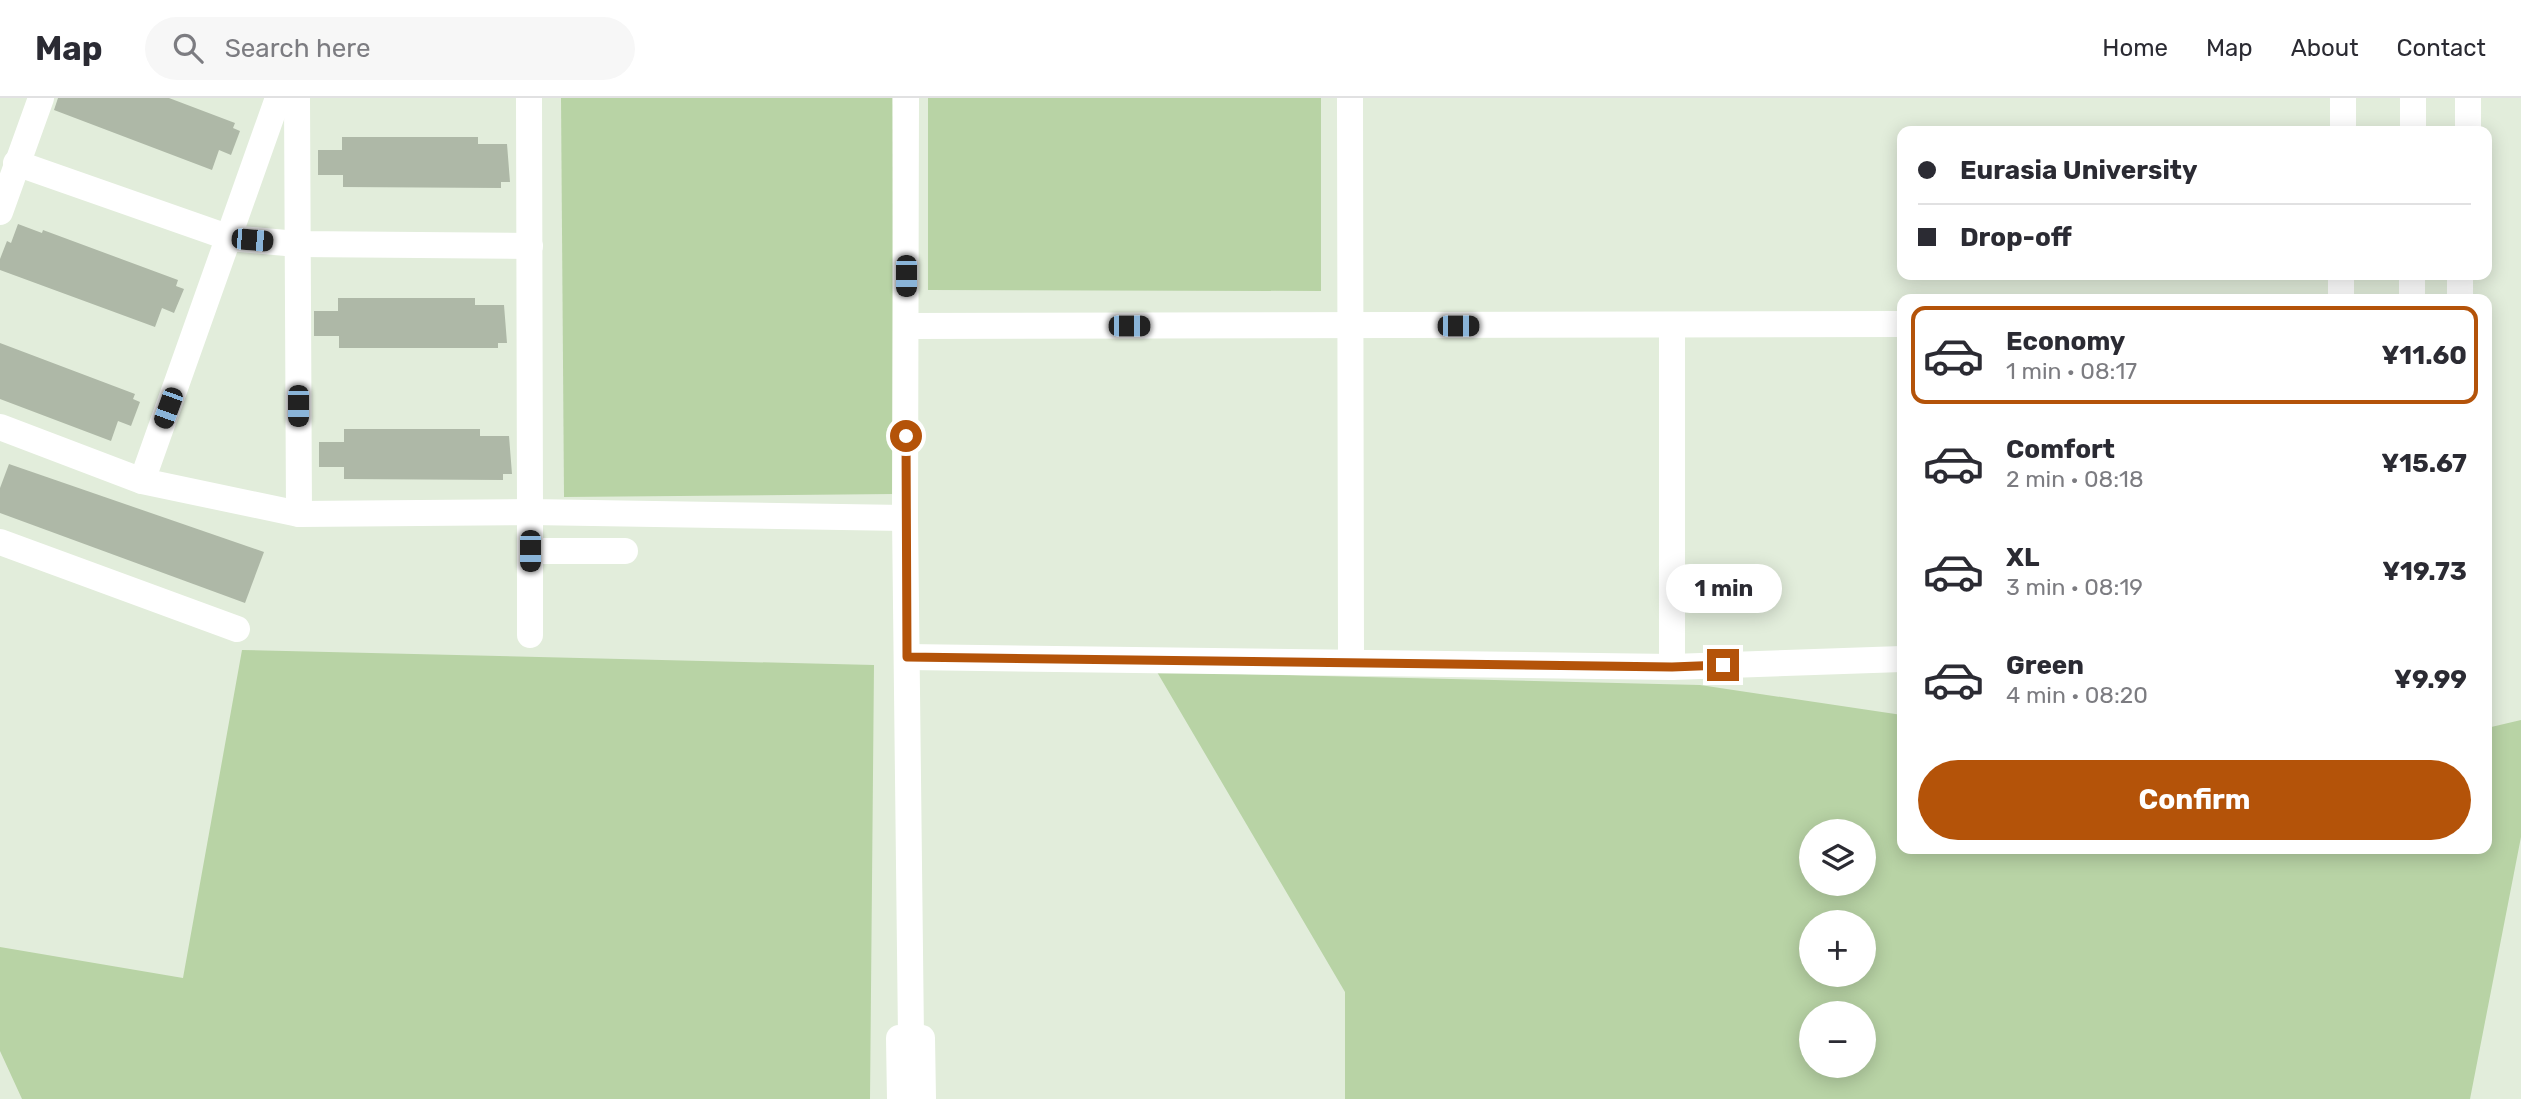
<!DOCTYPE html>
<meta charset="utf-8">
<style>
body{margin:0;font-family:Rubik,sans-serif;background:#f7f7f7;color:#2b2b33;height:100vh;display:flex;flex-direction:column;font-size:26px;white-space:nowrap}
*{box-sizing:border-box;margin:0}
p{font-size:23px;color:#7c7c81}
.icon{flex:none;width:38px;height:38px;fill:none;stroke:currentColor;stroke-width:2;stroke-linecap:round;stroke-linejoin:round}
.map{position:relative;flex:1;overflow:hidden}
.details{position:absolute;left:1897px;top:196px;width:595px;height:560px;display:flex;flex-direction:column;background:#fff;border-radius:14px;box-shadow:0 4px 18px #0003}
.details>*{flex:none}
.banner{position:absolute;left:1897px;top:28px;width:595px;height:154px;border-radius:14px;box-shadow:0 4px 18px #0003;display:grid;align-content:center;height:154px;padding:0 21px;background:#fff}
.fabs{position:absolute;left:1799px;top:721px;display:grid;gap:14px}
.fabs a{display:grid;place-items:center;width:77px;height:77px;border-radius:50%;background:#fff;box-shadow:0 4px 18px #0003;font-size:35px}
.end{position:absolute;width:32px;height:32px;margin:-16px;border:9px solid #b45309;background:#fff;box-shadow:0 0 0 4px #fff}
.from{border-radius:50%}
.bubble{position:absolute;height:49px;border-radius:24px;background:#fff;box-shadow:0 4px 18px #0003;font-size:23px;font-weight:700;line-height:49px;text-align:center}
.car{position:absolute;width:21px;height:42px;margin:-21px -10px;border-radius:9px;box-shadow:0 0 5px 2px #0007;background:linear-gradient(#222 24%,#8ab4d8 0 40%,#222 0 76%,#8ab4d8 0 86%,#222 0)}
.banner b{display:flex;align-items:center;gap:24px;height:66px;font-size:26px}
.banner b+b{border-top:2px solid #e1e1e2}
.banner i{width:18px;height:18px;background:#2b2b33}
ul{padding:12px 0 0;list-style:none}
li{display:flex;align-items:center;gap:21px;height:98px;margin:0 14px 10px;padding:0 7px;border:4px solid transparent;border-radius:14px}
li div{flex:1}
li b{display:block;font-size:26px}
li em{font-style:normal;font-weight:700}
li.selected{border-color:#b45309}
li>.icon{width:63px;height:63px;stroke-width:1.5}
.action{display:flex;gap:14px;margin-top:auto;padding:14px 21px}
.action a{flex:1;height:80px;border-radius:42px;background:#b45309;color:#fff;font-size:28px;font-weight:700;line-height:80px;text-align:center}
header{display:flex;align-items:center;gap:42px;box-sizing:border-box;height:98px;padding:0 35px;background:#fff;border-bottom:2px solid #e1e1e2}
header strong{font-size:33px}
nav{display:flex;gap:38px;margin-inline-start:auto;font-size:24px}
.search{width:490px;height:63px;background:#f7f7f7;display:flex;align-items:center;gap:18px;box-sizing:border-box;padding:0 24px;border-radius:38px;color:#7c7c81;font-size:26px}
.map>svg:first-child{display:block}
.green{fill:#b8d3a5;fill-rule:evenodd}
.building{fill:#aeb8a7}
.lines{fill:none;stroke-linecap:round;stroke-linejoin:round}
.minor{stroke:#fff;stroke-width:26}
.route{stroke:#b45309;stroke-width:9}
</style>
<header>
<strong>Map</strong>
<div class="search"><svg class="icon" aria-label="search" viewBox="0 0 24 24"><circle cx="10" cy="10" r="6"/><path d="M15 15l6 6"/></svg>Search here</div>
<nav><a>Home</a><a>Map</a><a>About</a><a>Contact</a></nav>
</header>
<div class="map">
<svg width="2521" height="1001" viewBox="0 0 2521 1001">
<rect width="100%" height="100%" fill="#e2eddb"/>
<g class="green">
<path d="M 561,0 L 892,0 L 894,396 L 564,399 Z"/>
<path d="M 928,0 L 1321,0 L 1321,193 L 928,192 Z"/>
<path d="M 242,552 L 874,567 L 870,1001 L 22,1001 L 0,953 L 0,849 L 183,880 Z"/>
<path d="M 1157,574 L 1700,587 L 1902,617 L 1902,751 L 2487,751 L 2487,630 L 2521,622 L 2521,739 L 2470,1001 L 1345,1001 L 1345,894 ZM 1811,733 L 1864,733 L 1864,786 L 1811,786 ZM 1811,824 L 1864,824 L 1864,877 L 1811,877 ZM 1811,915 L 1864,915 L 1864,968 L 1811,968 Z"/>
</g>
<g class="building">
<path d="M 58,0 L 169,0 L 235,25 L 233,30 L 240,33 L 231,57 L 219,52 L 212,72 L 54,12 Z"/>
<path d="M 342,39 L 478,39 L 478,46 L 507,46 L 510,84 L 501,84 L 501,90 L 343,89 L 343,77 L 318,77 L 318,52 L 342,52 Z"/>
<path d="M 18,126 L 42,135 L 43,132 L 178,182 L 176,188 L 184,191 L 174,215 L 162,210 L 155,229 L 0,172 L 0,161 L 7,143 L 11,145 Z"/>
<path d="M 338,200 L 475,200 L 475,207 L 504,207 L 507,245 L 498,245 L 498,250 L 339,250 L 339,238 L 314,238 L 314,213 L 338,213 Z"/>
<path d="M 0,245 L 135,296 L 133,301 L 140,304 L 131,328 L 118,323 L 111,343 L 0,301 Z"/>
<path d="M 344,331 L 480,331 L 480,338 L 509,338 L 512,376 L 503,376 L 503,382 L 344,381 L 344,369 L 319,369 L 319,344 L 344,344 Z"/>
<path d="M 9,366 L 264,454 L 245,505 L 0,415 L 0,390 Z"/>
</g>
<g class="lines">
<g class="minor">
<path d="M 297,0 L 299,416"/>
<path d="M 529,0 L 530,414 L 905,420"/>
<path d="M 906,0 L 905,420 L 911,940"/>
<path d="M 1350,0 L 1351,564"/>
<path d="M 2343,33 L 2343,0"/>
<path d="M 2413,33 L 2413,0"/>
<path d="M 2468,33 L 2468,0"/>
<path d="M 16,65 L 230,140 L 297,146 L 530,148"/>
<path d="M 0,114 L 41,0"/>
<path d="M 2341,201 L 2341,177"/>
<path d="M 2412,201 L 2412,177"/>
<path d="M 2460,201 L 2460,177"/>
<path d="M 907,228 L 1902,226"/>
<path d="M 1672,228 L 1672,569 L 1902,561"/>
<path d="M 0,329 L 142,383 L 299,416 L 530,414 L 530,537"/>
<path d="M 142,383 L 278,0"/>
<path d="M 0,444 L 237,531"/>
<path d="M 530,453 L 625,453"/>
<path d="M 907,559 L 1672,569"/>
<path d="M 900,1001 L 899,940 L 922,940 L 923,1001"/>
</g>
</g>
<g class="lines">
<path class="route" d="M 906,338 L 907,559 L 1672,569 L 1723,567"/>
</g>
</svg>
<div class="fabs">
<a><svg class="icon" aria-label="layers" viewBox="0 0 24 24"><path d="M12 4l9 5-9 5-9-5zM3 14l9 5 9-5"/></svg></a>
<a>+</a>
<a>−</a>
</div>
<i class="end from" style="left:906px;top:338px"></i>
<i class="end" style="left:1723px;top:567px"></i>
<div class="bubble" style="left:1666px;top:466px;width:116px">1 min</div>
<i class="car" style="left:252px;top:142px;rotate:95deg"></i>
<i class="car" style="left:906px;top:178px;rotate:180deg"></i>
<i class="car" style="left:1129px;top:228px;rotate:90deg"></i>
<i class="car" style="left:1458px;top:228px;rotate:90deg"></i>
<i class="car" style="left:298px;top:308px;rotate:180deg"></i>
<i class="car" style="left:168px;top:310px;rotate:200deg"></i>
<i class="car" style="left:530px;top:453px;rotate:180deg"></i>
<div class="banner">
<b><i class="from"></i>Eurasia University</b>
<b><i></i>Drop-off</b>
</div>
<section class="details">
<ul>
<li class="selected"><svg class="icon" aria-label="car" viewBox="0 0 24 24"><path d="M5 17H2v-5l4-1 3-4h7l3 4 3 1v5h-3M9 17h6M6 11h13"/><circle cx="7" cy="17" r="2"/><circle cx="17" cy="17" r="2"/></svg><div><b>Economy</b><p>1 min · 08:17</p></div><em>¥11.60</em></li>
<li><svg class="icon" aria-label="car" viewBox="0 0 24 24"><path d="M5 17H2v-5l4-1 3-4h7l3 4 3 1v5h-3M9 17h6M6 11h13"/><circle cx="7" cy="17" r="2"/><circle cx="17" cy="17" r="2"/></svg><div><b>Comfort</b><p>2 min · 08:18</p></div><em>¥15.67</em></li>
<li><svg class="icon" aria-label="car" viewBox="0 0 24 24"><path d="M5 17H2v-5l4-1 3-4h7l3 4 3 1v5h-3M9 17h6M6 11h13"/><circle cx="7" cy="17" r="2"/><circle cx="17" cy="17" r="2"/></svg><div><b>XL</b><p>3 min · 08:19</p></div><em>¥19.73</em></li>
<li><svg class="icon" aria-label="car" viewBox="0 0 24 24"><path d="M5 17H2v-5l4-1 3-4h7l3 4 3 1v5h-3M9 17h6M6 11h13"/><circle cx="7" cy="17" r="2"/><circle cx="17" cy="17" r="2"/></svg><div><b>Green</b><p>4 min · 08:20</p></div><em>¥9.99</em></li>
</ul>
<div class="action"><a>Confirm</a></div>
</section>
</div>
